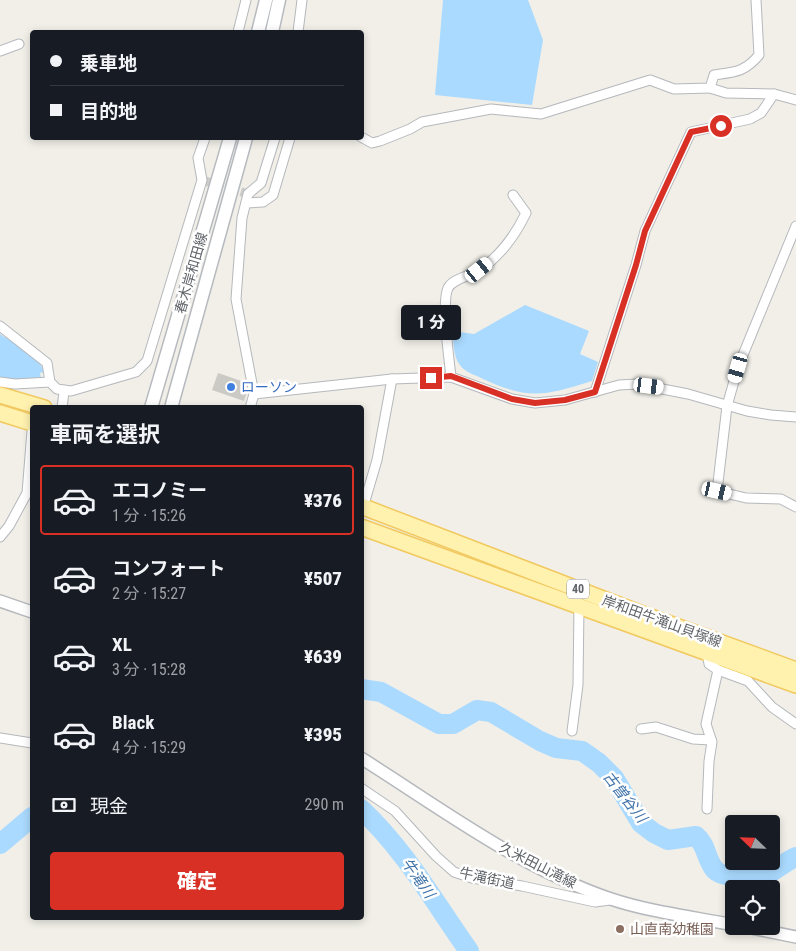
<!DOCTYPE html>
<html lang="ja">
<meta charset="utf-8">
<style>
body{margin:0;font-family:"Roboto Condensed","Noto Sans JP",sans-serif;background:#242831;color:#f1f3f6;height:100vh;display:flex;flex-direction:column;font-size:19px;white-space:nowrap}
*{box-sizing:border-box;margin:0}
p{font-size:16px;color:#9ea1a6}
.icon{flex:none;width:28px;height:28px;fill:none;stroke:currentColor;stroke-width:2;stroke-linecap:round;stroke-linejoin:round}
.map{position:relative;flex:1;overflow:hidden}
.side{position:absolute;left:30px;top:405px;width:334px;height:515px;display:flex;flex-direction:column;background:#171b24;border-radius:5px;box-shadow:0 2px 8px #0003}
.side>*{flex:none}
.hud{position:absolute;left:30px;top:30px;width:334px;height:110px;border-radius:5px;box-shadow:0 2px 8px #0003;display:grid;align-content:center;height:110px;padding:0 20px;background:#171b24}
.needle{width:32px;rotate:293deg}
.buttons{position:absolute;left:725px;top:815px;display:grid;gap:10px}
.buttons a{display:grid;place-items:center;width:55px;height:55px;border-radius:5px;background:#171b24;box-shadow:0 2px 8px #0003;font-size:25px}
.end{position:absolute;width:22px;height:22px;margin:-11px;border:6px solid #d93025;background:#fff;box-shadow:0 0 0 2px #fff}
.from{border-radius:50%}
.bubble{position:absolute;height:35px;border-radius:5px;background:#171b24;box-shadow:0 2px 8px #0003;font-size:16px;font-weight:800;line-height:35px;text-align:center}
.car{position:absolute;width:15px;height:30px;margin:-15px -8px;border-radius:6px;box-shadow:0 0 4px 1px #0007;background:linear-gradient(#fff 24%,#345 0 40%,#fff 0 76%,#345 0 86%,#fff 0)}
.hud b{display:flex;align-items:center;gap:18px;height:48px;font-size:19px}
.hud b+b{border-top:1px solid #363941}
.hud i{width:12px;height:12px;background:#f1f3f6}
ul{padding:0;list-style:none}
li{display:flex;align-items:center;gap:15px;height:70px;margin:0 10px 8px;padding:0 10px;border:2px solid transparent;border-radius:5px}
li div{flex:1}
li b{display:block;font-size:19px}
li em{font-style:normal;font-weight:800}
li.active{border-color:#d93025}
li>.icon{width:45px;height:45px;stroke-width:1.5}
h2{padding:0 20px;font-size:22px;line-height:60px}
.pay{display:flex;align-items:center;gap:12px;height:55px;padding:0 20px;font-size:19px}
.pay p{margin-inline-start:auto}
.primary-button{display:flex;gap:10px;margin-top:auto;padding:10px 20px}
.primary-button a{flex:1;height:58px;border-radius:5px;background:#d93025;color:#fff;font-size:20px;font-weight:800;line-height:58px;text-align:center}
.map>svg:first-child{display:block}
.water{fill:#aadaff}
.lines{fill:none;stroke-linecap:round;stroke-linejoin:round}
.river{stroke:#aadaff;stroke-width:20}
.building{fill:#cccac5}
.minor-tunnel{stroke:#ccccc8;stroke-width:9;stroke-dasharray:9 4.5;stroke-linecap:butt}
.minor-casing{stroke:#b5b8bc;stroke-width:11}
.tertiary-casing{stroke:#b5b8bc;stroke-width:14}
.secondary-casing{stroke:#b6babf;stroke-width:15}
.primary-casing{stroke:#f2c960;stroke-width:18}
.minor{stroke:#fff;stroke-width:9}
.tertiary{stroke:#fff;stroke-width:11}
.secondary{stroke:#fff;stroke-width:12}
.primary{stroke:#fff2af;stroke-width:15}
.route{stroke:#d93025;stroke-width:6}
.shop-dot{fill:#3f7fe0;stroke:#fff;stroke-width:2}
.education-dot{fill:#8d6e63;stroke:#fff;stroke-width:2}
.labels{text-anchor:middle;dominant-baseline:central;stroke-width:5;stroke-linejoin:round;paint-order:stroke}
.shield{fill:#fff;stroke:#8f9295;stroke-width:1}
.shield-label{font-size:12px;font-weight:bold;fill:#5f6368}
.street-label{font-size:14px;fill:#5f6368;stroke:#fff}
.shop-label{font-size:14px;fill:#366cbe;stroke:#fff;text-anchor:start}
.education-label{font-size:14px;fill:#785e54;stroke:#fff;text-anchor:start}
.water-label{font-size:15px;font-style:italic;fill:#4174aa;stroke:#fff}
</style>
<div class="map">
<svg width="796" height="951" viewBox="0 0 796 951">
<rect width="100%" height="100%" fill="#f1efe8"/>
<g class="water">
<path d="M 443,0 L 528,0 L 543,40 L 532,105 L 435,95 Z"/>
<path d="M 525,305 L 589,331 L 580,354 L 598,362 L 592,381 C 544,396 529,400 483,379 C 476,375 464,372 460,365 C 453,357 454,342 452,331 L 474,334 Z"/>
<path d="M 0,334 C 15,344 37,355 45,372 L 40,373 L 41,378 L 10,380 L 0,377 Z"/>
</g>
<g class="lines">
<g class="river">
<path d="M 361,689 L 381,692 L 439,724 L 453,724 L 477,710 L 491,712 L 540,741 L 556,748 L 582,751 L 599,763 L 614,778 L 641,823 L 654,833 L 668,840 L 696,836 C 707,845 706,860 715,870 C 724,879 758,878 769,873 C 778,869 786,861 796,857"/>
<path d="M 361,809 C 405,850 435,903 469,951"/>
<path d="M 0,844 L 32,817"/>
</g>
</g>
<path class="building" d="M 218,373 L 250,384 L 244,401 L 212,390 Z"/>
<g class="lines">
<path class="minor-tunnel" d="M 202,180 L 248,194"/>
<g class="minor-casing">
<g id="minor">
<path d="M 238,32 L 246,0"/>
<path d="M 298,32 L 302,0"/>
<path d="M 0,51 L 19,44"/>
<path d="M 710,88 L 726,93 L 774,94"/>
<path d="M 361,137 L 372,143 L 380,141 L 410,129 L 422,122 L 491,109 L 541,114 L 650,80 L 674,89 L 710,88 L 714,75 C 735,72 745,72 759,55 L 756,0"/>
<path d="M 246,203 L 263,202 L 273,195 L 290,138"/>
<path d="M 796,226 L 738,367 L 727,406 L 717,491 L 746,498 L 781,499 L 796,507"/>
<path d="M 0,326 L 47,363 L 50,382"/>
<path d="M 451,377 C 449,358 441,303 448,288 C 453,278 472,276 481,269 C 502,254 515,236 526,213 L 513,195"/>
<path d="M 0,382 L 15,384 L 50,382 L 57,389 L 71,391 L 136,372 L 147,361 L 202,180 L 198,158 L 205,138"/>
<path d="M 595,392 L 636,265 L 645,231 L 691,132 L 750,119 L 761,113 L 774,94 L 796,100"/>
<path d="M 254,394 L 392,379 L 451,377 L 512,399 L 535,403 L 565,400 L 619,385 L 637,384 L 688,394 L 747,411 L 771,415 L 796,417"/>
<path d="M 62,408 L 64,392"/>
<path d="M 250,408 L 254,394 L 236,299 L 242,218 L 248,194 L 261,183 L 275,138"/>
<path d="M 362,511 L 377,460 L 392,379"/>
<path d="M 0,537 L 9,526 L 27,493 L 32,431"/>
<path d="M 707,653 L 709,664 L 718,670 L 706,724 L 712,742 L 709,761 L 707,809"/>
<path d="M 718,670 L 748,681 L 772,707 L 796,724"/>
<path d="M 641,729 L 656,727 L 693,739 L 711,740"/>
<path d="M 572,731 L 578,685 L 579,606"/>
<path d="M 0,738 L 32,743"/>
<path d="M 361,788 L 395,811 L 436,856 L 454,872 L 472,878 L 522,886 L 595,902 L 610,900"/>
</g>
</g>
<g class="tertiary-casing">
<g id="tertiary">
<path d="M 0,601 L 32,612"/>
<path d="M 361,758 C 442,809 520,868 611,899 C 650,912 693,917 734,925"/>
<path d="M 742,926 L 796,937"/>
</g>
</g>
<g class="secondary-casing">
<g id="secondary">
<path d="M 258,32 L 266,0"/>
<path d="M 272,32 L 279,0"/>
<path d="M 151,408 L 230,138"/>
<path d="M 171,408 L 246,138"/>
</g>
</g>
<g class="primary-casing">
<g id="primary">
<path d="M 0,395 L 44,408"/>
<path d="M 0,413 L 32,423"/>
<path d="M 361,506 L 637,612 L 796,670"/>
<path d="M 361,527 L 796,685"/>
</g>
</g>
<use href="#minor" class="minor"/>
<use href="#tertiary" class="tertiary"/>
<use href="#secondary" class="secondary"/>
<use href="#primary" class="primary"/>
</g>
<g class="lines">
<path class="route" d="M 431,378 L 451,376 L 512,399 L 535,403 L 565,400 L 595,392 L 636,265 L 645,231 L 691,132 L 721,126"/>
</g>
<circle class="shop-dot" cx="231" cy="387" r="5"/>
<circle class="education-dot" cx="620" cy="929" r="5"/>
<g class="labels">
<rect class="shield" x="567" y="579.5" width="22" height="19" rx="4"/>
<g class="shield-label">
<text x="578" y="589">40</text>
</g>
<g class="street-label">
<text transform="translate(191 273) rotate(-74)">春木岸和田線</text>
<text transform="translate(662 621) rotate(20)">岸和田牛滝山貝塚線</text>
<text transform="translate(538 865) rotate(27)">久米田山滝線</text>
<text transform="translate(487 878) rotate(12)">牛滝街道</text>
</g>
<g class="shop-label">
<text x="241" y="387">ローソン</text>
</g>
<g class="education-label">
<text x="630" y="929">山直南幼稚園</text>
</g>
<g class="water-label">
<text transform="translate(625 797) rotate(52)">古曽谷川</text>
<text transform="translate(418 878) rotate(55)">牛滝川</text>
</g>
</g>
</svg>
<div class="buttons">
<a><svg class="needle" viewBox="-14 -14 28 28"><path d="M0-13l5 13h-10z" fill="#e53935"/><path d="M0 13l5-13h-10z" fill="#9ea1a6"/></svg></a>
<a><svg class="icon" aria-label="locate" viewBox="0 0 24 24"><circle cx="12" cy="12" r="6"/><path d="M12 2v4M12 18v4M2 12h4M18 12h4"/></svg></a>
</div>
<i class="end from" style="left:721px;top:126px"></i>
<i class="end" style="left:431px;top:378px"></i>
<div class="bubble" style="left:401px;top:305px;width:60px">1 分</div>
<i class="car" style="left:479px;top:270px;rotate:51deg"></i>
<i class="car" style="left:738px;top:368px;rotate:196deg"></i>
<i class="car" style="left:649px;top:386px;rotate:97deg"></i>
<i class="car" style="left:717px;top:491px;rotate:103deg"></i>
<div class="hud">
<b><i class="from"></i>乗車地</b>
<b><i></i>目的地</b>
</div>
<section class="side">
<h2>車両を選択</h2>
<ul>
<li class="active"><svg class="icon" aria-label="car" viewBox="0 0 24 24"><path d="M5 17H2v-5l4-1 3-4h7l3 4 3 1v5h-3M9 17h6M6 11h13"/><circle cx="7" cy="17" r="2"/><circle cx="17" cy="17" r="2"/></svg><div><b>エコノミー</b><p>1 分 · 15:26</p></div><em>¥376</em></li>
<li><svg class="icon" aria-label="car" viewBox="0 0 24 24"><path d="M5 17H2v-5l4-1 3-4h7l3 4 3 1v5h-3M9 17h6M6 11h13"/><circle cx="7" cy="17" r="2"/><circle cx="17" cy="17" r="2"/></svg><div><b>コンフォート</b><p>2 分 · 15:27</p></div><em>¥507</em></li>
<li><svg class="icon" aria-label="car" viewBox="0 0 24 24"><path d="M5 17H2v-5l4-1 3-4h7l3 4 3 1v5h-3M9 17h6M6 11h13"/><circle cx="7" cy="17" r="2"/><circle cx="17" cy="17" r="2"/></svg><div><b>XL</b><p>3 分 · 15:28</p></div><em>¥639</em></li>
<li><svg class="icon" aria-label="car" viewBox="0 0 24 24"><path d="M5 17H2v-5l4-1 3-4h7l3 4 3 1v5h-3M9 17h6M6 11h13"/><circle cx="7" cy="17" r="2"/><circle cx="17" cy="17" r="2"/></svg><div><b>Black</b><p>4 分 · 15:29</p></div><em>¥395</em></li>
</ul>
<div class="pay"><svg class="icon" aria-label="cash" viewBox="0 0 24 24"><path d="M3 7h18v10H3z"/><circle cx="12" cy="12" r="2"/></svg>現金<p>290 m</p></div>
<div class="primary-button"><a>確定</a></div>
</section>
</div>
